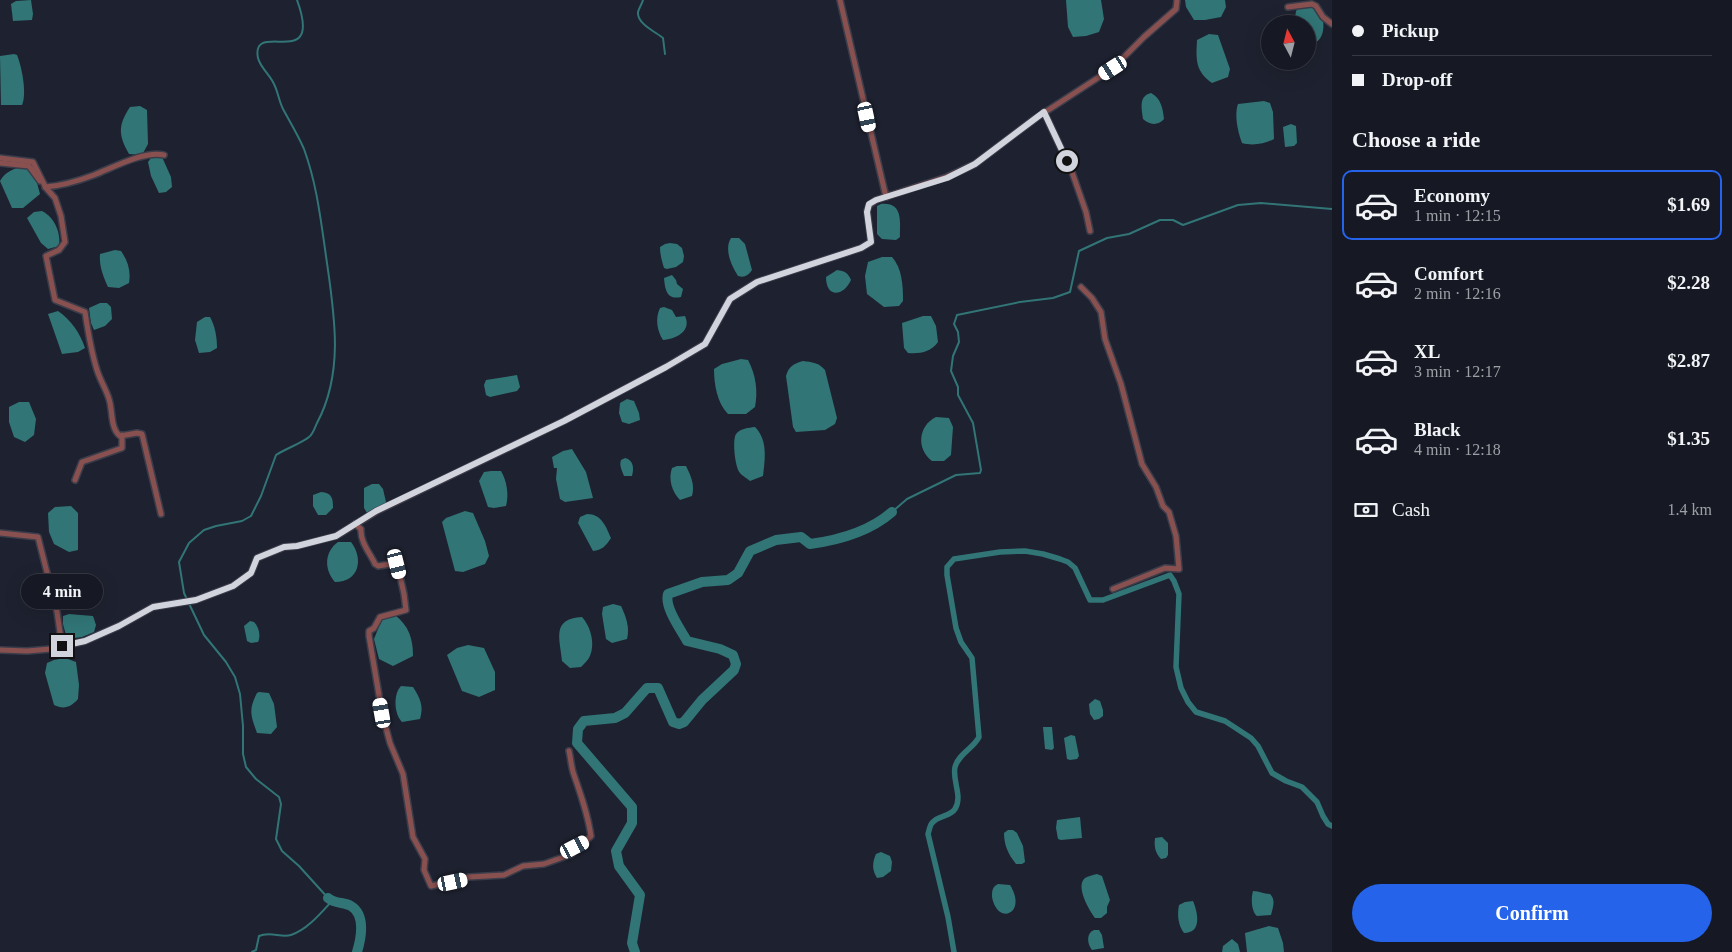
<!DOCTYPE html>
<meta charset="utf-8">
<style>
body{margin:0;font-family:"Times New Roman",serif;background:#232630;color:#f1f3f6;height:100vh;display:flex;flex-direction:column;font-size:19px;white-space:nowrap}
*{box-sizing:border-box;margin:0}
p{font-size:16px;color:#9ea0a6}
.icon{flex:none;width:28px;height:28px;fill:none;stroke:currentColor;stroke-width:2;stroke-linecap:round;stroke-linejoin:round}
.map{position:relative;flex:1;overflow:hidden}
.drawer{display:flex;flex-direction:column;background:#161923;width:400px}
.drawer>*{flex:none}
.banner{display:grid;align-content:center;height:110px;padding:0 20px;background:#161923}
.needle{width:32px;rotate:353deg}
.fabs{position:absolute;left:1261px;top:15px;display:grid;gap:10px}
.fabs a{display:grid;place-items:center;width:55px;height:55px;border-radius:50%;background:#161923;box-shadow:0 5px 20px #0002,0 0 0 1px #353841;font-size:25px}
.end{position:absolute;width:22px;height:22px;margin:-11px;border:6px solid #d1d3dd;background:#111;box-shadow:0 0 0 2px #111}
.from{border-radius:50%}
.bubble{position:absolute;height:35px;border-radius:18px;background:#161923;box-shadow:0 5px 20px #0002,0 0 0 1px #353841;font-size:16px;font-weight:700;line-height:35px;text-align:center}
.car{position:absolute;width:15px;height:30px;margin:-15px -8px;border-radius:6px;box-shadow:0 0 4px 1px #0007;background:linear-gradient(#fff 24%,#345 0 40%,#fff 0 76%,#345 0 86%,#fff 0)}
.banner b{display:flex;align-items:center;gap:18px;height:48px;font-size:19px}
.banner b+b{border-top:1px solid #353841}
.banner i{width:12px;height:12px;background:#f1f3f6}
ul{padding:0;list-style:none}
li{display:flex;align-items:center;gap:15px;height:70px;margin:0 10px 8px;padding:0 10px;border:2px solid transparent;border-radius:10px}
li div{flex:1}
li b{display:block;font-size:19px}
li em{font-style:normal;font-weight:700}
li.active{border-color:#2563eb}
li>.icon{width:45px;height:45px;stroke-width:1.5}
h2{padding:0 20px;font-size:22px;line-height:60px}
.pay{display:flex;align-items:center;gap:12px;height:55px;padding:0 20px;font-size:19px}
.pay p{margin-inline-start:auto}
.primary-button{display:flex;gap:10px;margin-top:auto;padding:10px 20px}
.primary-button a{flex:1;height:58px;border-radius:30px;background:#2563eb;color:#fff;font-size:20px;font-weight:700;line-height:58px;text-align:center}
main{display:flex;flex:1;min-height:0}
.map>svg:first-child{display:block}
.water{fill:#317576}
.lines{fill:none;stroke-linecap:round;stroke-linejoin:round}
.stream{stroke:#317576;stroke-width:2}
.canal{stroke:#317576;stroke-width:5.5}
.river{stroke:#317576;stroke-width:10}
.minor-casing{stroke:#3b3d4b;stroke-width:8}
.minor{stroke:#895050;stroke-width:5}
.route{stroke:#d1d3dd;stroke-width:6}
</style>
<main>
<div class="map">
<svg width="1332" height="952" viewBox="0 0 1332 952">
<rect width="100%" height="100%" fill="#1e212f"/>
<g class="water">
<path d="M 31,0 L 33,14 L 32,20 L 13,21 L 11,4 L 16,1 Z"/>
<path d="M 1066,0 L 1101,0 L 1104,19 L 1099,32 L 1086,36 L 1073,37 L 1068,27 Z"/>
<path d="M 1185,0 L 1225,0 L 1226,7 L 1221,17 L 1205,20 L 1194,20 L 1186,7 Z"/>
<path d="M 1315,7 C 1317,10 1320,14 1322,17 C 1326,28 1322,46 1308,43 L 1308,24 L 1294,24 L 1296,11 L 1298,9 Z"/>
<path d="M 1209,34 L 1218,35 L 1230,69 L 1228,77 L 1212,83 C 1195,71 1196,59 1197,40 Z"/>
<path d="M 14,54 L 17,55 C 22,67 27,94 22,105 L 1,105 L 0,56 Z"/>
<path d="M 1151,93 C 1161,98 1163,109 1164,119 C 1158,126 1149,125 1143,119 C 1142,109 1138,96 1151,93 Z"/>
<path d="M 1264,101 L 1270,103 L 1273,112 L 1274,139 C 1265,144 1252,146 1242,143 C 1238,133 1234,115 1238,104 Z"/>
<path d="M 140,106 L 147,110 L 148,144 L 142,155 L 129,154 C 118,135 118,125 130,107 Z"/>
<path d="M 1291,124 L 1296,126 L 1297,143 L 1294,146 L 1285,147 L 1283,127 Z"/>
<path d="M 162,157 L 171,177 L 172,187 L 166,192 L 159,193 L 151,176 L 148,162 L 151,158 Z"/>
<path d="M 24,166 L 30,168 L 36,179 L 40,194 L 23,208 L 12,208 L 0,181 C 6,171 13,169 24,166 Z"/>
<path d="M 881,204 C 903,202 900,221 900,237 L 896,240 L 882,239 L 877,234 L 877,206 Z"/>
<path d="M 42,211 C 54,217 61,232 59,246 L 48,249 L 41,243 L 27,218 L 34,212 Z"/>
<path d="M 731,238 L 739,238 L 745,244 L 752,270 C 748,276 744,278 738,276 C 731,265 724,249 731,238 Z"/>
<path d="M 670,243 L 677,244 L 682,248 L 684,256 L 683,262 L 676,267 L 667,269 L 664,268 C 662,261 660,255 660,247 L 665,244 Z"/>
<path d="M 115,250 L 121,251 C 128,261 131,271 129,283 L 119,288 L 108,287 C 103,276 99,266 100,254 Z"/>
<path d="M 882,257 L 892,257 C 902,268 903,285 903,301 L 899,306 L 884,307 L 867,294 L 865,276 L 868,262 Z"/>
<path d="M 837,270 C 845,271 848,273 851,280 C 844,296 826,299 826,277 Z"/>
<path d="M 672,275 L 676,280 L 677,284 L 683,289 L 681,297 C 667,300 665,290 664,278 Z"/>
<path d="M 100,303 L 107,303 L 111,307 L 112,319 L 105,326 L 94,330 L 91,323 L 89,308 Z"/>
<path d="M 664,307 L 672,310 L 676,317 L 685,316 C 692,331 676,339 663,340 C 657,331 655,318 660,308 Z"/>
<path d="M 58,311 C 71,320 80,333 85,348 L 78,352 L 62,354 L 48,314 Z"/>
<path d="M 923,316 L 931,316 L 936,326 L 938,342 C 931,352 920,354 908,353 L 904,348 L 902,323 Z"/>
<path d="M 205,317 L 210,317 C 215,326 217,337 217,348 L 210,352 L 199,353 L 195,340 L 197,322 Z"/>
<path d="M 741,359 L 748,360 C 756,375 758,391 755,407 L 746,414 L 728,414 C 717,403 714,384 714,369 L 722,364 Z"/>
<path d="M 803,361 C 812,362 819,363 825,370 L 837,418 L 835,424 L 825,430 L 796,432 L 793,427 L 786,376 C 789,366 793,364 803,361 Z"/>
<path d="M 517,375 L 520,387 L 517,391 L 490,397 L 486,395 L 484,385 L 486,380 Z"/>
<path d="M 627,399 L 634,401 L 639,413 L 640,420 L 629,424 L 622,422 L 619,413 L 620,403 Z"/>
<path d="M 19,402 L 29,402 L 36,419 L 34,435 L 25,442 L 14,437 L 9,422 L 9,407 Z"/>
<path d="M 936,417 L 949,418 L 953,427 L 951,455 L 944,461 L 932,461 C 916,449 918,426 936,417 Z"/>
<path d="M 755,427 C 768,440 765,459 763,476 L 750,481 C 747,478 742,476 740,473 C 735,468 732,440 736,434 C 741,428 748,428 755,427 Z"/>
<path d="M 572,449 L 586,472 L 593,498 L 565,502 L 560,499 L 556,479 L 557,468 L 554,468 L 552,457 L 563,451 Z"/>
<path d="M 625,458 C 634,460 634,469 632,476 L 624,476 C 622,471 619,465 621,460 Z"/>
<path d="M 677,466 L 686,466 C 691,476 695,485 692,496 L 680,500 C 672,492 668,479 672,468 Z"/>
<path d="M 491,471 L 501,471 C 507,481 509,495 506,506 L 494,508 L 488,507 L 479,481 L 484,472 Z"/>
<path d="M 372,484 L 379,484 L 383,489 L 386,502 L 385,504 L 367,513 L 364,508 L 364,488 Z"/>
<path d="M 321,492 C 332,493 333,498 333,508 L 326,515 L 318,515 L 313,506 L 313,495 Z"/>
<path d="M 71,506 L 78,513 L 78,550 L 69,552 L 54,544 L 49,532 L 48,513 L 55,507 Z"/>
<path d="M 465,511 L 473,513 L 485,541 L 489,556 L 485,564 L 463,572 L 455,571 L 442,522 L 446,518 Z"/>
<path d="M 587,514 C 602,514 606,527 611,538 C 606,546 602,550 593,551 L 578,523 L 580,517 Z"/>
<path d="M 338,542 L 351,542 C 364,559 359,582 335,582 C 324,570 324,552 338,542 Z"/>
<path d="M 69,595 L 76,596 L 78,605 L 75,609 L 65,610 L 61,607 L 59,598 Z"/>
<path d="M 613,604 L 621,606 C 626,617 630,627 627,639 L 612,643 L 606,639 L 602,614 L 603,607 Z"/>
<path d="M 69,614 L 93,616 L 96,625 L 94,632 L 82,637 L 67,639 L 63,624 L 63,616 Z"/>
<path d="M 395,615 C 409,626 413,639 413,656 L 393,666 L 379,659 L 374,639 L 382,619 Z"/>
<path d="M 582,617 C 591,627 596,645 589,658 C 587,661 584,664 581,667 L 570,668 L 562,661 C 560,638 551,619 582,617 Z"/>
<path d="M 250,621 L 254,622 C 259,627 261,636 258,642 L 251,643 L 247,641 L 244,626 Z"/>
<path d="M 468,645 L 484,648 L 495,672 L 495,690 L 479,697 L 462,691 L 447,655 L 457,648 Z"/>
<path d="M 65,658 L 76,662 L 79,685 L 78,699 C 71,707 64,710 54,705 L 45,673 L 47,663 L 54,660 Z"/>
<path d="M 401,686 L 413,687 C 420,698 424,706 420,719 L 402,722 C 394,714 393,694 401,686 Z"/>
<path d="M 259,692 L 269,693 L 274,704 L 277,727 L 271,734 L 257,733 C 251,716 248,710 257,693 Z"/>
<path d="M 1095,699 L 1100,701 L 1103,710 L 1103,716 L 1099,719 L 1094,720 L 1090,714 L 1089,704 Z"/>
<path d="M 1043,727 L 1052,727 L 1054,748 L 1052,750 L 1045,749 Z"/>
<path d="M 1071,735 L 1075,736 L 1079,756 L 1077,759 L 1070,760 L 1067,759 L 1064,738 Z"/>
<path d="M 1080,817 L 1082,838 L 1061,840 L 1058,839 L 1056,828 L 1057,820 Z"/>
<path d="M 1008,830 L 1013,830 L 1017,833 L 1023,846 L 1025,862 L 1022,864 L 1016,864 C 1008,854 1004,845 1004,833 Z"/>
<path d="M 1162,837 L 1168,843 L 1168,855 L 1166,858 L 1161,859 C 1155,853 1154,846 1155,838 Z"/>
<path d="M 881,852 L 890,856 L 892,862 L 891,871 L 883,877 L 877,878 C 872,870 872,863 876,854 Z"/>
<path d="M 1097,874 L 1102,876 L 1110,900 L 1107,907 L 1107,913 L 1101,918 L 1095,918 C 1089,910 1075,886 1085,878 C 1088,876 1093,875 1097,874 Z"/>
<path d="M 998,884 L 1010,885 C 1028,914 997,926 992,897 C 992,891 992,887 998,884 Z"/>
<path d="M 1253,891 C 1260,891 1263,894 1270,894 C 1276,900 1273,907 1271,915 L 1257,916 C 1251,911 1251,898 1253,891 Z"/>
<path d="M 1193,901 C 1198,913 1202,933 1184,933 C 1178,925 1177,915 1179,905 L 1185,902 Z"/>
<path d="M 1269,926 L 1278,928 L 1283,943 L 1284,952 L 1247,952 L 1245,933 Z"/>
<path d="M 1094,930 L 1099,930 L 1102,935 L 1104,948 L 1092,950 C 1087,944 1086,933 1094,930 Z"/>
<path d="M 1232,939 L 1238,944 L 1240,952 L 1222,952 L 1223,946 Z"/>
</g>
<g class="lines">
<g class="stream">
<path d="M 297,0 C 324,74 250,18 258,58 C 260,67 270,75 274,84 C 278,92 279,101 283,109 C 290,122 298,135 304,149 C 316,182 320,214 325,249 C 333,307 346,369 317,423 C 315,427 313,434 309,437 C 302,443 285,449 276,455 L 261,496 L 251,516 L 242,521 L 216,526 L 204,530 L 189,543 L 179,562 L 184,593 L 204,635 L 226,662 L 235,677 L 240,694 L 243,726 L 243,754 L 246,767 L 256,779 L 279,797 L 281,804 L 276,839 L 282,851 L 299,866 L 328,898"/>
<path d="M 643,0 C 642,4 639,8 638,12 C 637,24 656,32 663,38 L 665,54"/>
<path d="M 892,512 L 907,499 L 956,475 L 980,473 L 981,470 L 973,423 L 958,395 L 958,387 L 951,371 L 953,356 L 959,342 L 958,332 L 954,324 L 957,315 L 1020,302 L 1053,298 L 1070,292 L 1079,251 L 1107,238 L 1129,234 L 1160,220 L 1173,220 L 1183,225 L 1238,205 L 1261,203 L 1332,209"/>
<path d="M 252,952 L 256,950 L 259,936 C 270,931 281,938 291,935 C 307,930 321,913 332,901"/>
</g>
<path class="canal" d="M 954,952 L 948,917 L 928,834 C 929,831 930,825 932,823 C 938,815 950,817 955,809 C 963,796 952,781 955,767 C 959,753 973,749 979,737 L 972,658 L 961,642 L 956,628 L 947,575 L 947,567 L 954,559 L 1000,552 L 1025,551 L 1043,554 L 1060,559 L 1068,562 L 1075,568 L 1090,600 L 1103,600 L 1170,575 L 1174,581 L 1179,594 L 1176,667 L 1181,688 L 1188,702 L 1196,712 L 1225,721 L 1251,738 L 1258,746 L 1272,773 L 1286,781 L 1302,787 L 1317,802 L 1323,816 L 1328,824 L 1332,826"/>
<g class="river">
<path d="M 328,898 C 335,904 344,902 351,906 C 366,915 361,939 357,952"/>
<path d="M 635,952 L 632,943 L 640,895 L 619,866 L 616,851 L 632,823 L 632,807 L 577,743 L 578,729 L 584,721 L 615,718 L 625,713 L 647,688 L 658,688 L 673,722 L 679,724 L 684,722 L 702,700 L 734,670 L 736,664 L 733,655 L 720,649 L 687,641 C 681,630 664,607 668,594 L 702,582 L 728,580 L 738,573 L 750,551 L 776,540 L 801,537 L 810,544 C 840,540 869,532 892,512"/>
</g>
<g class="minor-casing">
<g id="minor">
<path d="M 840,0 L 886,197"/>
<path d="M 1288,7 L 1312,4 L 1316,6 L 1323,17 L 1332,24"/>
<path d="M 1044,112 L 1072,172 L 1086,212 L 1090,231"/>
<path d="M 0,158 L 33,162 L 46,188 L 55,198 L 61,216 L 65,242 L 59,250 L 46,256 L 55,300 L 85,312 C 88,332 91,351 97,370 C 100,380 106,389 109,399 C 113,411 110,428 120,436 L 137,433 L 142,434 L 161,514"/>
<path d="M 0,163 L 29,166 L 40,181"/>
<path d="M 45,187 C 62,186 78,181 94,175 C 112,168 145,150 164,155"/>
<path d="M 1081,287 L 1092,298 L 1101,312 L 1105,339 L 1121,384 L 1142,464 L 1156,487 L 1163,506 L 1169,512 L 1176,536 L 1179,569 L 1165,568 L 1113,589"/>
<path d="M 75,480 L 82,462 L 122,448 L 122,435"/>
<path d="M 355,524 L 361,529 C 360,542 370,553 375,564 L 378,566 L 397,563 L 404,594 L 406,610 L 380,617 L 374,628 L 369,631 L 369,636 L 382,713 L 390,743 L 403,774 L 413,837 L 425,859 L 424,870 L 431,886 L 469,877 L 504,875 L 523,866 L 544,864 L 572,854 C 577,845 584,844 591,836 C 588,815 581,795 574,775 C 571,767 571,759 569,751"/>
<path d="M 0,533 L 38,537 L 57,612 L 62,646"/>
<path d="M 0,650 L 27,651 L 51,649 L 85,641 L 119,626 L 153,607 L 196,600 L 233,586 L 251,573 L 257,558 L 284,547 L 297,546 L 336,536 L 377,511 L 564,421 L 666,367 L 705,344 L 730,299 L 757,282 L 861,248 L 871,242 L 867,211 L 869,205 L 876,200 L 947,177 L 975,164 L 1036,118 L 1113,68 L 1144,37 L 1176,9 L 1177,0"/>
</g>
</g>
<use href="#minor" class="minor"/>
</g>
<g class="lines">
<path class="route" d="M 62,646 L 85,641 L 119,626 L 153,607 L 196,600 L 233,586 L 251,573 L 257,558 L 284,547 L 297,546 L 336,536 L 376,511 L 564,421 L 666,367 L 705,344 L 730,299 L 757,282 L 861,248 L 871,242 L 867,212 L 869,204 L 876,200 L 947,178 L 975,164 L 1044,112 L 1067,161"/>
</g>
</svg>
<div class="fabs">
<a><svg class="needle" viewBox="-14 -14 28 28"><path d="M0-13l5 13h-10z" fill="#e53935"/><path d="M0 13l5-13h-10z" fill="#9ea0a6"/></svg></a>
</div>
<i class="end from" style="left:1067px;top:161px"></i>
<i class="end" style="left:62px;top:646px"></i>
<div class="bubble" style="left:21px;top:574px;width:82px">4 min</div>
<i class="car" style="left:1113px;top:68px;rotate:237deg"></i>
<i class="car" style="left:867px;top:117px;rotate:168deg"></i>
<i class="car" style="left:397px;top:564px;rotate:166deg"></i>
<i class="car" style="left:382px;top:713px;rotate:350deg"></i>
<i class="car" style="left:575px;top:847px;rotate:63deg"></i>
<i class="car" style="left:453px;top:882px;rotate:78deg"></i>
</div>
<section class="drawer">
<div class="banner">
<b><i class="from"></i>Pickup</b>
<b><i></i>Drop-off</b>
</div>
<h2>Choose a ride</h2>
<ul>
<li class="active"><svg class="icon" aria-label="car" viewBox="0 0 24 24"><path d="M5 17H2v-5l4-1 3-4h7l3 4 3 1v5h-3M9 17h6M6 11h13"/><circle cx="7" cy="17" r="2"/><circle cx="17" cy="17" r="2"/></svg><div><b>Economy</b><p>1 min · 12:15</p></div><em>$1.69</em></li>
<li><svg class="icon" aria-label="car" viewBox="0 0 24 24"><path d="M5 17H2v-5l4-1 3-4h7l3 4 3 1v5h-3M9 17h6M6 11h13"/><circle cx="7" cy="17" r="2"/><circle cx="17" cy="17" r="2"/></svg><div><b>Comfort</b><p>2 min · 12:16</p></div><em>$2.28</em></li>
<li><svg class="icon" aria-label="car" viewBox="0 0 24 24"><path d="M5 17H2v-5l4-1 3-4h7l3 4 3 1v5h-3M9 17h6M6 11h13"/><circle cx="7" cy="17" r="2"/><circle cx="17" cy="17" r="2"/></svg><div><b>XL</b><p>3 min · 12:17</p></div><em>$2.87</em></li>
<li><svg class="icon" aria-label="car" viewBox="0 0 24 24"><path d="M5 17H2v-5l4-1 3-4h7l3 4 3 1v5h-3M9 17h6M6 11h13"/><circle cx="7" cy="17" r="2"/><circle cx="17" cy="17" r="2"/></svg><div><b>Black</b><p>4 min · 12:18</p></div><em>$1.35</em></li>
</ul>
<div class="pay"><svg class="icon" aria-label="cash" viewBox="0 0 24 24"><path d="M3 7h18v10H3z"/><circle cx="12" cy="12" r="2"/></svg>Cash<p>1.4 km</p></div>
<div class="primary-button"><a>Confirm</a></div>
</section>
</main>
